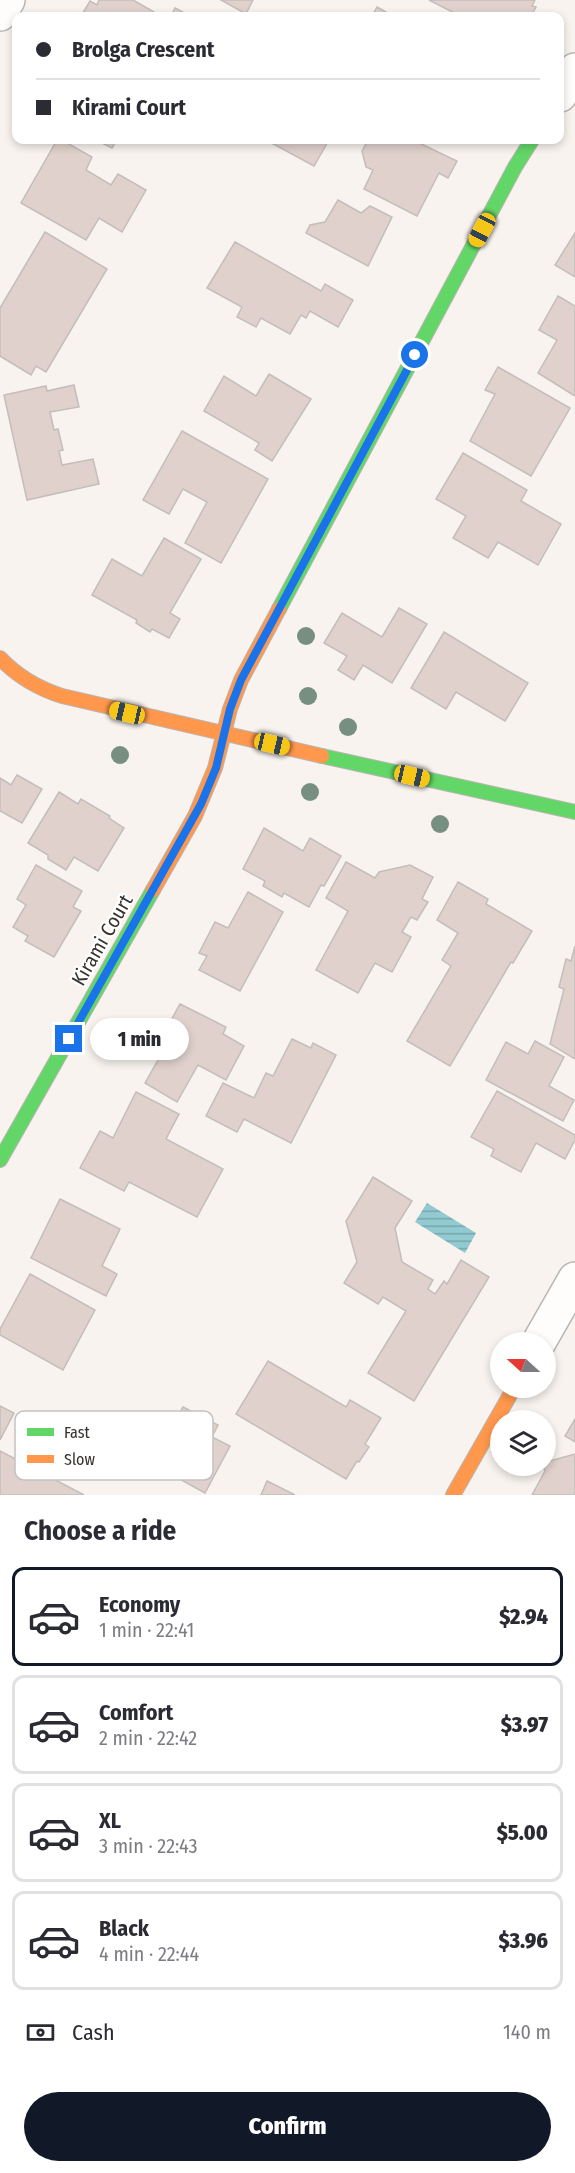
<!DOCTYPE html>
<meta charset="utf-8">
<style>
body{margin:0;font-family:"Fira Sans Condensed",sans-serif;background:#f2f2f3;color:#2b2b33;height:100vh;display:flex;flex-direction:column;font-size:22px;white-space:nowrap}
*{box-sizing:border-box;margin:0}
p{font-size:20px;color:#7c7c81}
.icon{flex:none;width:33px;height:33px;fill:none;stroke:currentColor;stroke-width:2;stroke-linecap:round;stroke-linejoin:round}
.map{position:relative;height:1495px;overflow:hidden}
.side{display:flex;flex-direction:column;background:#fff;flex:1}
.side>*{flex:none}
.hud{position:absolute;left:12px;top:12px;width:552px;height:132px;border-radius:12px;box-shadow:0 3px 9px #0003;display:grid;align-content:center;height:132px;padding:0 24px;background:#fff}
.needle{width:39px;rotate:291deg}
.fabs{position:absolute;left:490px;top:1332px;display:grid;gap:12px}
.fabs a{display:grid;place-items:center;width:66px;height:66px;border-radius:50%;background:#fff;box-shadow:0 3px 9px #0003;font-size:30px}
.end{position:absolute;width:27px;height:27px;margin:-14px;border:8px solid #1a73e8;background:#fff;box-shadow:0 0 0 3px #fff}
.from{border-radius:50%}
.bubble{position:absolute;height:42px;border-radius:21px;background:#fff;box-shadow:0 3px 9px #0003;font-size:20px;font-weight:800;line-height:42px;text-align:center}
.car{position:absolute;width:18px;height:36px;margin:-18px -9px;border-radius:8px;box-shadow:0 0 4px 2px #0007;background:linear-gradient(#f5c518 24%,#345 0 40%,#f5c518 0 76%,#345 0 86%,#f5c518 0)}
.hud b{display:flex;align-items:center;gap:21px;height:57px;font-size:22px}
.hud b+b{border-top:2px solid #e1e1e2}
.hud i{width:15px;height:15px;background:#2b2b33}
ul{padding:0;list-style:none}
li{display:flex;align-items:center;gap:18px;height:99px;margin:0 12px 9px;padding:0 12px;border:3px solid #e1e1e2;border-radius:12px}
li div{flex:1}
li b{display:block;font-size:22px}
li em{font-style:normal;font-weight:800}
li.current{border-color:#111827}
li>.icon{width:54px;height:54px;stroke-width:1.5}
h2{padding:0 24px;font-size:27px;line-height:72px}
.pay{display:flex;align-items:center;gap:15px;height:66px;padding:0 24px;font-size:22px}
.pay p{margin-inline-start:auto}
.primary-button{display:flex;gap:12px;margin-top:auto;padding:12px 24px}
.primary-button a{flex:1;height:69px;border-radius:36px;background:#111827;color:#fff;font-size:24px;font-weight:800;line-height:69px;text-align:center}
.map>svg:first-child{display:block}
.water{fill:url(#water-rules)}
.building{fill:#e0d1cc;stroke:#c3bebb;stroke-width:1.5}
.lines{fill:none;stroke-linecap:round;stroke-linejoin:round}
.street-casing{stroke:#b9b5b2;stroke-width:36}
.fast-casing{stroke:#b9b5b2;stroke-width:16}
.slow-casing{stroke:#b9b5b2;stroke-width:16}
.street{stroke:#fefdfc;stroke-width:33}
.fast{stroke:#63d668;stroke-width:14}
.slow{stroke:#ff974d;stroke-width:14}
.tree{fill:#778f80}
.route{stroke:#1a73e8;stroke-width:8}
.labels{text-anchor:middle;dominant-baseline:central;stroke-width:4.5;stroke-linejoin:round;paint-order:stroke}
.street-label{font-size:20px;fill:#36322e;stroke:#fff}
.key{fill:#fff;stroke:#c3c2c0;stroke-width:1.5}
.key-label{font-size:16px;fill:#36322e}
</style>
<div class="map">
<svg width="575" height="1495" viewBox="0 0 575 1495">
<defs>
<pattern id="water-rules" width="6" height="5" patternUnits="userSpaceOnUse" patternTransform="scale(1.5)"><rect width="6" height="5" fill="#92cad1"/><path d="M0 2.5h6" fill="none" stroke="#78a5aa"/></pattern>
</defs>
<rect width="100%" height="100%" fill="#f8f3ee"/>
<path class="water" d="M 427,1203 L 476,1233 L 465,1253 L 415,1222 Z"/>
<g class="building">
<path d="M 99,0 L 133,0 L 161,16 L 81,16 L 90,1 L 97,5 Z"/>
<path d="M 221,0 L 253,0 L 246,14 Z"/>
<path d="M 429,0 L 535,0 L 532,6 L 536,7 L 531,16 L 460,16 Z"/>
<path d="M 377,7 L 393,16 L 372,16 Z"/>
<path d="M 175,8 L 177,9 L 190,16 L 171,16 Z"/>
<path d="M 57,140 L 62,140 L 92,157 L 86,170 L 111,185 L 118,174 L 146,190 L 122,232 L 99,218 L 86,240 L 21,203 Z"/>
<path d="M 96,140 L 117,140 L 112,148 Z"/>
<path d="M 266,140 L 329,140 L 314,166 Z"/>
<path d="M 368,140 L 404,140 L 411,143 L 413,140 L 457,161 L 448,178 L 439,173 L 417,216 L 364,189 L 373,170 L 366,167 L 362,151 Z"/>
<path d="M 338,200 L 361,213 L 370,206 L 392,217 L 368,266 L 306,233 L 310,225 L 325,222 Z"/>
<path d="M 45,232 L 107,269 L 46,372 L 36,366 L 31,375 L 0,356 L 0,308 Z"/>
<path d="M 575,233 L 575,277 L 555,265 Z"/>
<path d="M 235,242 L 321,291 L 325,284 L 353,300 L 338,327 L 310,311 L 306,318 L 301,315 L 290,334 L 261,318 L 256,327 L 237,317 L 242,307 L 207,288 Z"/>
<path d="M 558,296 L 575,306 L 575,396 L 538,373 L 557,340 L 539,330 Z"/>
<path d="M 498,367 L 570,408 L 531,476 L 470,441 L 495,394 L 485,390 Z"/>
<path d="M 269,374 L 311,399 L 272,461 L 255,450 L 259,443 L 204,411 L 224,376 L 256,396 Z"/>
<path d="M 74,385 L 79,407 L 50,412 L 54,430 L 58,429 L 63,450 L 59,451 L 62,465 L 93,459 L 99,484 L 27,500 L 4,395 L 46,386 L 47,391 Z"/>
<path d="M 182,431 L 268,479 L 221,563 L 185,543 L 207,502 L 183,489 L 169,514 L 143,500 Z"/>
<path d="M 463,453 L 527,490 L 521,501 L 561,524 L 538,565 L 498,542 L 488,558 L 453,538 L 466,516 L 436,499 Z"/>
<path d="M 164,538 L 201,559 L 170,613 L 180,619 L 169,638 L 152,629 L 150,632 L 136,623 L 137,620 L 92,595 L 112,559 L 142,576 Z"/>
<path d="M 399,608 L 427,624 L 392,683 L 363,665 L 354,680 L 338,670 L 347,656 L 324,643 L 342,613 L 382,637 Z"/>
<path d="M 444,632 L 528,683 L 505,721 L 456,692 L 446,709 L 411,688 Z"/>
<path d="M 17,775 L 42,789 L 22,823 L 0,811 L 0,778 L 11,785 Z"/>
<path d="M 59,792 L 78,804 L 81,799 L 110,816 L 109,818 L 124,828 L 98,871 L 74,857 L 66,870 L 48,859 L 48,855 L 28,843 Z"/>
<path d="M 264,828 L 303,851 L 310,838 L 341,856 L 324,886 L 321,885 L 309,907 L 284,893 L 282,897 L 263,886 L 265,881 L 243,869 Z"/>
<path d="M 346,862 L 375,878 L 379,872 L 410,865 L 433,877 L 422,899 L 428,902 L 417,920 L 411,917 L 402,932 L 411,937 L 392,972 L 375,963 L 358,993 L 316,970 L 348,911 L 326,898 Z"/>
<path d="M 36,865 L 82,891 L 73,907 L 81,911 L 54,957 L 25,941 L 28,936 L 13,927 L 26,905 L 17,899 Z"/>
<path d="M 458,882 L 488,899 L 486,904 L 532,931 L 513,963 L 511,962 L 450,1066 L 407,1041 L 451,966 L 442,960 L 458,933 L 437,920 Z"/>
<path d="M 248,892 L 283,912 L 240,991 L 199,970 L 207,956 L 199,953 L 215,922 L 228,928 Z"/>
<path d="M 575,946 L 575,1059 L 550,1044 L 564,989 L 559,987 L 566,959 L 571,961 Z"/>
<path d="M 180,1004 L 226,1027 L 223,1034 L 244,1046 L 226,1080 L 198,1065 L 177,1102 L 145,1083 L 162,1053 L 155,1049 Z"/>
<path d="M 292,1039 L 311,1048 L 313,1043 L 336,1055 L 291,1143 L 244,1119 L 237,1132 L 206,1116 L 223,1083 L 254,1098 L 266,1073 L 273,1076 Z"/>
<path d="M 535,1041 L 564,1057 L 549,1086 L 574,1100 L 563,1121 L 486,1080 L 506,1042 L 528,1054 Z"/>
<path d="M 497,1091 L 575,1135 L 575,1140 L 565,1159 L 536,1143 L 521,1172 L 491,1156 L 494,1149 L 471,1137 Z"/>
<path d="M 136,1092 L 179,1114 L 166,1139 L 223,1169 L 197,1217 L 129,1182 L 124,1191 L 80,1168 L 100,1131 L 113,1138 Z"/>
<path d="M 373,1177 L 412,1201 L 395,1228 L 402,1262 L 433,1280 L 428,1289 L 435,1294 L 444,1281 L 447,1284 L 461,1260 L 489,1277 L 414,1401 L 368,1373 L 406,1311 L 383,1297 L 378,1304 L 344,1283 L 357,1262 L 346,1221 Z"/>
<path d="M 60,1199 L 120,1229 L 102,1266 L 117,1274 L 106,1296 L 31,1258 Z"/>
<path d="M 30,1274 L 95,1310 L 63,1370 L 0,1335 L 0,1329 Z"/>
<path d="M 268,1361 L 346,1407 L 350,1400 L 381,1418 L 365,1444 L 369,1447 L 359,1462 L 357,1461 L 346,1479 L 236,1414 Z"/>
<path d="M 0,1406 L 14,1413 L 0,1440 Z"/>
<path d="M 183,1407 L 218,1425 L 212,1437 L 230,1446 L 205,1493 L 152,1464 Z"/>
<path d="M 575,1419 L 575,1442 L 565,1436 Z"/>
<path d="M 0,1451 L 84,1495 L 0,1495 Z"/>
<path d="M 575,1454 L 575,1495 L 532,1495 L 545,1471 L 543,1466 L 546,1466 L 546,1462 Z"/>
<path d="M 267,1481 L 295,1495 L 261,1495 Z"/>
</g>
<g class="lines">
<g class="street-casing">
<g id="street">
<path d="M 0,14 L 8,0"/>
<path d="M 560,95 L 575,70"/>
<path d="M 539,1342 L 575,1279"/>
</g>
</g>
<g class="fast-casing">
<g id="fast">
<path d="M 279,609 L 515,167 L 532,140"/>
<path d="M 322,756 L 575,812"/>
<path d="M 0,1160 L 153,890"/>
</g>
</g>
<g class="slow-casing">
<g id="slow">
<path d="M 0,658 C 18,677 37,688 62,696 L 322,756"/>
<path d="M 153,890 L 195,816 L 215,768 L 230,709 L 241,680 L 279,609"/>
<path d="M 453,1495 L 514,1388"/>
</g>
</g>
<use href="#street" class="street"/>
<use href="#fast" class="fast"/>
<use href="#slow" class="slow"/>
</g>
<g class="tree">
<circle cx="306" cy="636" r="9"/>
<circle cx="308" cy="696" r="9"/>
<circle cx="348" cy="727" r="9"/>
<circle cx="120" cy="755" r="9"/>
<circle cx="310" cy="792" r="9"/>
<circle cx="440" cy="824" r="9"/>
</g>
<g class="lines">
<path class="route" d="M 69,1039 L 201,804 L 216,768 L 230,709 L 241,680 L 415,355"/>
</g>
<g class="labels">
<g class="street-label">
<text transform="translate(102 940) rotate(-60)">Kirami Court</text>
</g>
</g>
<rect x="15" y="1411" width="198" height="69" rx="9" class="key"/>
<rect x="27" y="1428" width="27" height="8" fill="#63d668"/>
<rect x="27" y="1455" width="27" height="8" fill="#ff974d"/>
<g class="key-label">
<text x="64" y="1438">Fast</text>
<text x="64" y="1465">Slow</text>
</g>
</svg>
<div class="fabs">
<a><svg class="needle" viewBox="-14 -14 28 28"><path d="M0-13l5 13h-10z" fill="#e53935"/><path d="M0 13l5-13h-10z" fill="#7c7c81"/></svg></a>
<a><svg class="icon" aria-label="layers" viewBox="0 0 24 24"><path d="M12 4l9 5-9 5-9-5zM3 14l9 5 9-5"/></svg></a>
</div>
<i class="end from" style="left:415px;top:355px"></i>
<i class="end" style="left:69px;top:1039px"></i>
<div class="bubble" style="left:90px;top:1018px;width:99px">1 min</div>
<i class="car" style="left:482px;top:230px;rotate:208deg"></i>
<i class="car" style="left:127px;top:713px;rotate:283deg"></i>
<i class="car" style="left:272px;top:744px;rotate:103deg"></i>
<i class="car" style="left:412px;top:776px;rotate:103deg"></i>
<div class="hud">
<b><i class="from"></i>Brolga Crescent</b>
<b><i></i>Kirami Court</b>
</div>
</div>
<section class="side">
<h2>Choose a ride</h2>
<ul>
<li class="current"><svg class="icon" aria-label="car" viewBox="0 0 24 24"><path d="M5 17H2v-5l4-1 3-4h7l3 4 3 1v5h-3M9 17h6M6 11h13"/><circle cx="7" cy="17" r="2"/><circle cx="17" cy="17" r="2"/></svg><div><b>Economy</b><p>1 min · 22:41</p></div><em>$2.94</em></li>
<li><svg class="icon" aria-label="car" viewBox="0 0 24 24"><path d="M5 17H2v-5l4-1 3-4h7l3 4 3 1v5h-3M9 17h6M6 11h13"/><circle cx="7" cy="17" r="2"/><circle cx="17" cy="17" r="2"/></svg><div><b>Comfort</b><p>2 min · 22:42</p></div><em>$3.97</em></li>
<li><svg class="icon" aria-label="car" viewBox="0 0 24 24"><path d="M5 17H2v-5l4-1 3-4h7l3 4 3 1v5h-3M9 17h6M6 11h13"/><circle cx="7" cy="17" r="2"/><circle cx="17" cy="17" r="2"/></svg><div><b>XL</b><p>3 min · 22:43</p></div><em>$5.00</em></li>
<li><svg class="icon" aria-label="car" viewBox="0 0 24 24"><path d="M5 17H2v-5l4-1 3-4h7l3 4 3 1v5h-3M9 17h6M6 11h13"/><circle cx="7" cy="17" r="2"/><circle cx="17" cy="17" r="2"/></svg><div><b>Black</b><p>4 min · 22:44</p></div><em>$3.96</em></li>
</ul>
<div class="pay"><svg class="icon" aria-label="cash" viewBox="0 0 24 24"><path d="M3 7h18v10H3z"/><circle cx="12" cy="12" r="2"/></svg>Cash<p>140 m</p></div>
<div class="primary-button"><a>Confirm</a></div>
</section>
